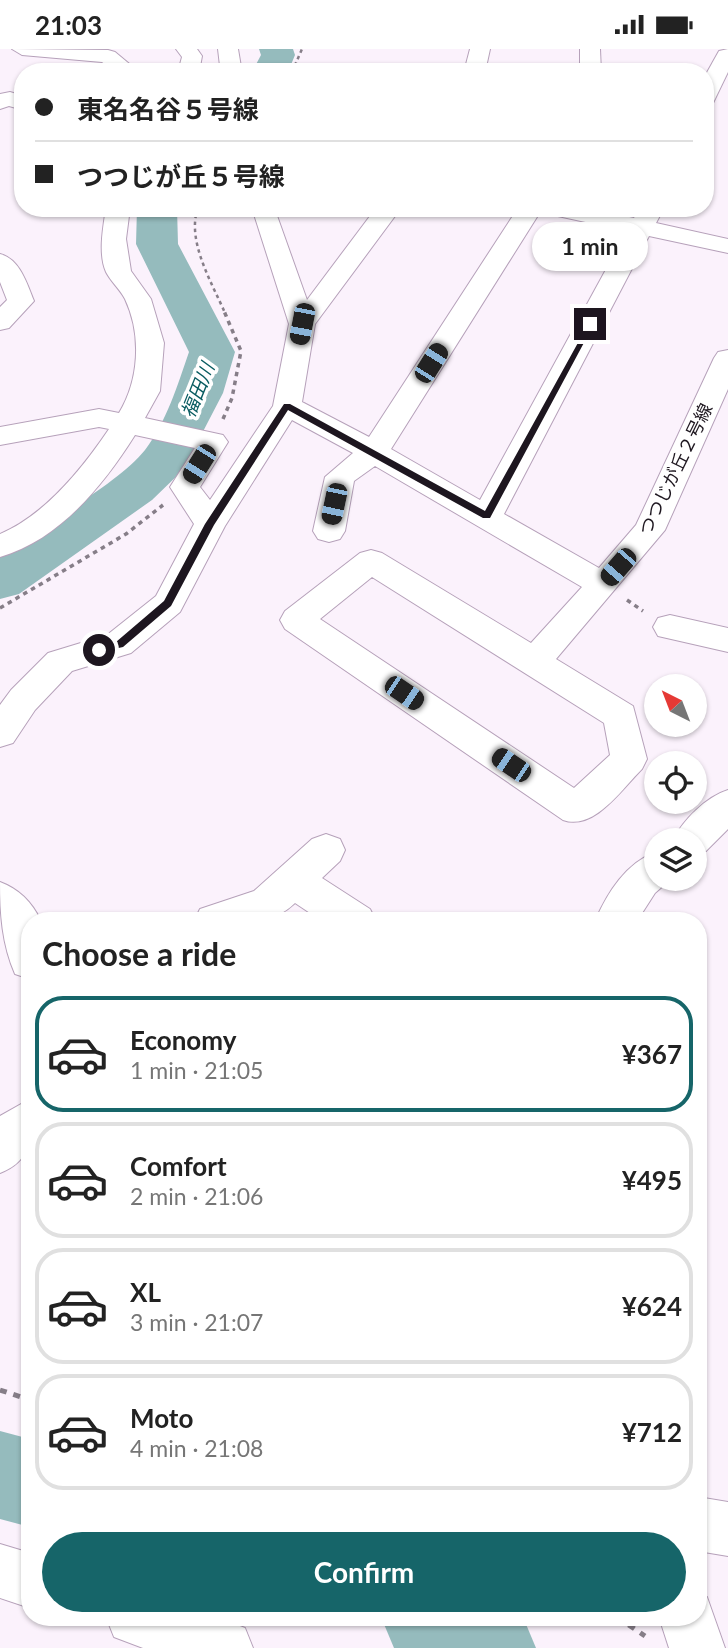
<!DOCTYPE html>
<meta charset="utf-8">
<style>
body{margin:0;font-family:Lato,"Noto Sans JP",sans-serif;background:#f6f6f6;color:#222;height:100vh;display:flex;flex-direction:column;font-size:26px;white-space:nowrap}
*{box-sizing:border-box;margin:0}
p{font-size:23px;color:#767676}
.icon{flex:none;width:38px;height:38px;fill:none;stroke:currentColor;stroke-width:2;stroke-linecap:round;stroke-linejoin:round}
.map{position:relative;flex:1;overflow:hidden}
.sheet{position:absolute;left:21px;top:863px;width:686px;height:714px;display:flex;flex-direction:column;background:#fff;border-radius:28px;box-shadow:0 2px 5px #0004}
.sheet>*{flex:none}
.hud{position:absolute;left:14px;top:14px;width:700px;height:154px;border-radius:28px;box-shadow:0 2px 5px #0004;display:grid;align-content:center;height:154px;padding:0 21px;background:#fff}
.needle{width:46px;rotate:318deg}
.controls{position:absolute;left:644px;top:625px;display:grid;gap:14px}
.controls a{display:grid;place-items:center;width:63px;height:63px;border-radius:50%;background:#fff;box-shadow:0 2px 5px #0004;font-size:35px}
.end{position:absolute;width:32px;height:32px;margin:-16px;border:9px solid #1d161f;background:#fff;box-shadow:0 0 0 4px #fff}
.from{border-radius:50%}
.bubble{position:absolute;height:49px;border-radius:24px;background:#fff;box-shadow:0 2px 5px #0004;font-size:23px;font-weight:700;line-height:49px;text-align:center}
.car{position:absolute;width:21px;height:42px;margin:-21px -10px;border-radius:9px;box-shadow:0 0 5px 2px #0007;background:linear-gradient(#222 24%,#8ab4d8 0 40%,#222 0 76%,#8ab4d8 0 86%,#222 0)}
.hud b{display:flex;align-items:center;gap:24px;height:66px;font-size:26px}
.hud b+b{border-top:2px solid #e0e0e0}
.hud i{width:18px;height:18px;background:#222}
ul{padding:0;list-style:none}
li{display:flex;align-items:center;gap:21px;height:116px;margin:0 14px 10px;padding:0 7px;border:4px solid #e0e0e0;border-radius:28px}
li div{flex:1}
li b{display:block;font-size:26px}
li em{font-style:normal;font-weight:700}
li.active{border-color:#166569}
li>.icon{width:63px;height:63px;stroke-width:1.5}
h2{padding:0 21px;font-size:32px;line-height:84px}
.button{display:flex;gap:14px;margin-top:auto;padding:14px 21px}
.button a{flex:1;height:80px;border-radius:42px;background:#166569;color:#fff;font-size:28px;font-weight:700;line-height:80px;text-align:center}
.status{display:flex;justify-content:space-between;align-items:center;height:49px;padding:0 35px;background:#fff;direction:ltr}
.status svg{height:19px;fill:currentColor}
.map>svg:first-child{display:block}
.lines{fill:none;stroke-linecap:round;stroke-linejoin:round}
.river{fill:#95bbbd;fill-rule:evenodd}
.minor-casing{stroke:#b6a1ba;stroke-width:2}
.path-far2{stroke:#867e88;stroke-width:2.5;stroke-dasharray:3.5 3.5;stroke-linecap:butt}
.path-far1{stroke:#867e88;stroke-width:3.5;stroke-dasharray:4.5 4.5;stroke-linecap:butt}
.path{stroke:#867e88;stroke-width:5;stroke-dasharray:7 7;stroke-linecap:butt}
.minor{fill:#fff;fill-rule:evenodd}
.route{fill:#1d161f}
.labels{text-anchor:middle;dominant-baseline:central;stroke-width:7;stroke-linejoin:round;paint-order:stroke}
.far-street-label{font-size:18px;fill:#1d161f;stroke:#fff}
.far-water-label{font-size:19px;font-style:italic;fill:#095c61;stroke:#fff}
</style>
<div class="status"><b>21:03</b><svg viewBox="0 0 49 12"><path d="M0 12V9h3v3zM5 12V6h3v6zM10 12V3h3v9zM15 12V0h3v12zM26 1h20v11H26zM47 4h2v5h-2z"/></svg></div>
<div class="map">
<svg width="728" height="1599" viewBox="0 0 728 1599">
<rect width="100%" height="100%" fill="#fbf2fc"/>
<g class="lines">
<g class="river">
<path d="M 259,0 L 293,0 L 295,6 L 288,23 L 252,23 L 261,6 Z"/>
<path d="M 137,159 L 177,159 L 178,195 L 235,303 L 223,344 L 183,421 L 152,451 L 19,545 L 0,550 L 0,504 C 39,478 117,436 145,401 C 166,374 178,335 189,303 L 136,195 Z"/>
<path d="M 0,1382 L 30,1390 L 30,1478 L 0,1470 Z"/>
<path d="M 381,1568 L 523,1568 L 536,1599 L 394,1599 Z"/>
</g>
<g class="minor-casing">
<g id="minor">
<path d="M 12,0 L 108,1 L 115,3 L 139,23 L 115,23 L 102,13 L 22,6 Z"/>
<path d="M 176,0 L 197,0 L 202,7 L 199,23 L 178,23 L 182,8 Z"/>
<path d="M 218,0 L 238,0 L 241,18 L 238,23 L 217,23 L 220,17 Z"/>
<path d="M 470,0 L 490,0 L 485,23 L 464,23 Z"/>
<path d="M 580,0 L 600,0 L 601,23 L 580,23 Z"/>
<path d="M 728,0 L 728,23 L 713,54 L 705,55 L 705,27 L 719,2 Z"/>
<path d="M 10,43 L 23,47 L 23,61 L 9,57 L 0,60 L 0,45 Z"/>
<path d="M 106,159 L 130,159 L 126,190 L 131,222 L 151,250 L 164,294 L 160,342 L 145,369 L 223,386 L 228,393 L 200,438 L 210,451 L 273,357 L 289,275 L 252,159 L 275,161 L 307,251 L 376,159 L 401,159 L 315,275 L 302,353 L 369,388 L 518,159 L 588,159 L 634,169 L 640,159 L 664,159 L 656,174 L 728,190 L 728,204 L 649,187 L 504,465 L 599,519 L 636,476 L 714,309 L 718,303 L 728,301 L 728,340 L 665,481 L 556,610 L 633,657 L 647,710 L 642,720 C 621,741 594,782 563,771 L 285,580 L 280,571 L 285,562 L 360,504 L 371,501 L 382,504 L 531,594 L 582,538 L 375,417 L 354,432 L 345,482 L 340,490 L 329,493 L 318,490 L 313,482 L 325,428 L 353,404 L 292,371 L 225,477 L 180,563 L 131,604 L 72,622 L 35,661 L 13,694 L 0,698 L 0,656 L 11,641 L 48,604 L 107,586 L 156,547 L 194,475 L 170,438 L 195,399 L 135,386 C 103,437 59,491 0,508 L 0,485 C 45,466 82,420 109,380 L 99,378 L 0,396 L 0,378 L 99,360 L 119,364 C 139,331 142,286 125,250 C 120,240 111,233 106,223 C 98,205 103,179 106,159 ZM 542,160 L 544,164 L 627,182 L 480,451 L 391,400 ZM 372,528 L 604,674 L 610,706 L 574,739 L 320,570 Z"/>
<path d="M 0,205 C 20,210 27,235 34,252 L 9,279 L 0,281 L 0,258 L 7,251 L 0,233 Z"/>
<path d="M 670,566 L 728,579 L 728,603 L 658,587 L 653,578 L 658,569 Z"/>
<path d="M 728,741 L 728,780 L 706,802 L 695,806 L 695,791 L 673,791 C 683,771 706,748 728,741 Z"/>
<path d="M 326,785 L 340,790 L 345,801 L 340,812 L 322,829 L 370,860 L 376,872 L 322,872 L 295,854 C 267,881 232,872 194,872 L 200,860 L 254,842 L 312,790 Z"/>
<path d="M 656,803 L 656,830 L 671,830 L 655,844 L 637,872 L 595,872 C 608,843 626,814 656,803 Z"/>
<path d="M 0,833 C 19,840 32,853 41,872 L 30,872 L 30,930 L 15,925 C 2,895 0,865 0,833 Z"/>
<path d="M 30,1050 C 30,1084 36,1110 0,1124 L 0,1067 Z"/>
<path d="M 698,1448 L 728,1453 L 728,1507 L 698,1502 Z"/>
<path d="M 0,1495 L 30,1504 L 30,1559 L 0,1549 Z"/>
<path d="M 698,1545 L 707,1548 L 725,1599 L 669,1599 L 659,1568 L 698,1568 Z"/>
<path d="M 106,1568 L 217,1568 L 245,1579 L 253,1599 L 143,1599 L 114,1588 Z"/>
</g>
</g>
<g class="path-far2">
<path d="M 292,23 L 302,0"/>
<path d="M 198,159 C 186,191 212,234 225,264"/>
</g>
<g class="path-far1">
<path d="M 223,370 L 232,349 L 241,302 L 224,262"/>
<path d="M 627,551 L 643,562"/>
<path d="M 0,559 L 126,485 L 163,456"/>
</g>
<g class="path">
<path d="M 0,1341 L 30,1351"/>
<path d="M 617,1568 L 645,1587"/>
</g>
<use href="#minor" class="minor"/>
</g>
<path class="route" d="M 590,272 L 594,275 L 490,469 L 483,469 L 288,361 L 214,476 L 171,557 L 123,598 L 96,604 L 96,599 L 116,593 L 164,552 L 205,475 L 284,355 L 290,355 L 485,462 Z"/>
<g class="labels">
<g class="far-street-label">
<text transform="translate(675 420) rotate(-64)">つつじが丘２号線</text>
</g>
<g class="far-water-label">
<text transform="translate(197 341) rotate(-68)">福田川</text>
</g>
</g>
</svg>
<div class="controls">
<a><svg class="needle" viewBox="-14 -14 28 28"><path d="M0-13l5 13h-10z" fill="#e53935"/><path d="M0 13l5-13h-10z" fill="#767676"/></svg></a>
<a><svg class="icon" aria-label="locate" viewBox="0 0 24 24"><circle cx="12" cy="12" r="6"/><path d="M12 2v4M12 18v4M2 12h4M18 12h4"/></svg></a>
<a><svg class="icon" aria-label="layers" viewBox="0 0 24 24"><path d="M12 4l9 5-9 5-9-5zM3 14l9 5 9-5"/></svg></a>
</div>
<i class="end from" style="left:99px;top:601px"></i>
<i class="end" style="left:590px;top:275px"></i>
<div class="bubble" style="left:532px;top:173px;width:116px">1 min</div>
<i class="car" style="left:302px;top:275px;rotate:191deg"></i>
<i class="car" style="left:431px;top:314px;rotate:32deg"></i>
<i class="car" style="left:199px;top:415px;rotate:212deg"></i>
<i class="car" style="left:334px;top:455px;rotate:192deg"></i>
<i class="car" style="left:618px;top:518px;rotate:221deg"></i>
<i class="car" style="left:404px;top:644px;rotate:124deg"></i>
<i class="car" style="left:511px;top:716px;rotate:304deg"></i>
<div class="hud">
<b><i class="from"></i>東名名谷５号線</b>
<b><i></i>つつじが丘５号線</b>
</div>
<section class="sheet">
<h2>Choose a ride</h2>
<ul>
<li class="active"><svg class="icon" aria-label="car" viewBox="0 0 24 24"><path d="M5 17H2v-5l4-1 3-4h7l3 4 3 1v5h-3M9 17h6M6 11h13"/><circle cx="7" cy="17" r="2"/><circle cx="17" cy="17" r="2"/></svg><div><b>Economy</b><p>1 min · 21:05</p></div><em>¥367</em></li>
<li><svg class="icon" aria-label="car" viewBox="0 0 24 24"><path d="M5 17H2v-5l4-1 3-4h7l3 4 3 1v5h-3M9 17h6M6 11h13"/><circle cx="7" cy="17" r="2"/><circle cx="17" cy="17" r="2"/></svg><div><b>Comfort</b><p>2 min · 21:06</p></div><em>¥495</em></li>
<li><svg class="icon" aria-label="car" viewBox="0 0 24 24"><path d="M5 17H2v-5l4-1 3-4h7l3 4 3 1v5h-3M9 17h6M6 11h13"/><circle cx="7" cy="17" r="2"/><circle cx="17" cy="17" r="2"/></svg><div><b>XL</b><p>3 min · 21:07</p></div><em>¥624</em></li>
<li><svg class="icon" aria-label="car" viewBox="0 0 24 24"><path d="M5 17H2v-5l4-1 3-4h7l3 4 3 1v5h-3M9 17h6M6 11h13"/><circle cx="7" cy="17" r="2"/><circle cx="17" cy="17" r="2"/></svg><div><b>Moto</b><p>4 min · 21:08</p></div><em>¥712</em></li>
</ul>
<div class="button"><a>Confirm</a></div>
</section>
</div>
